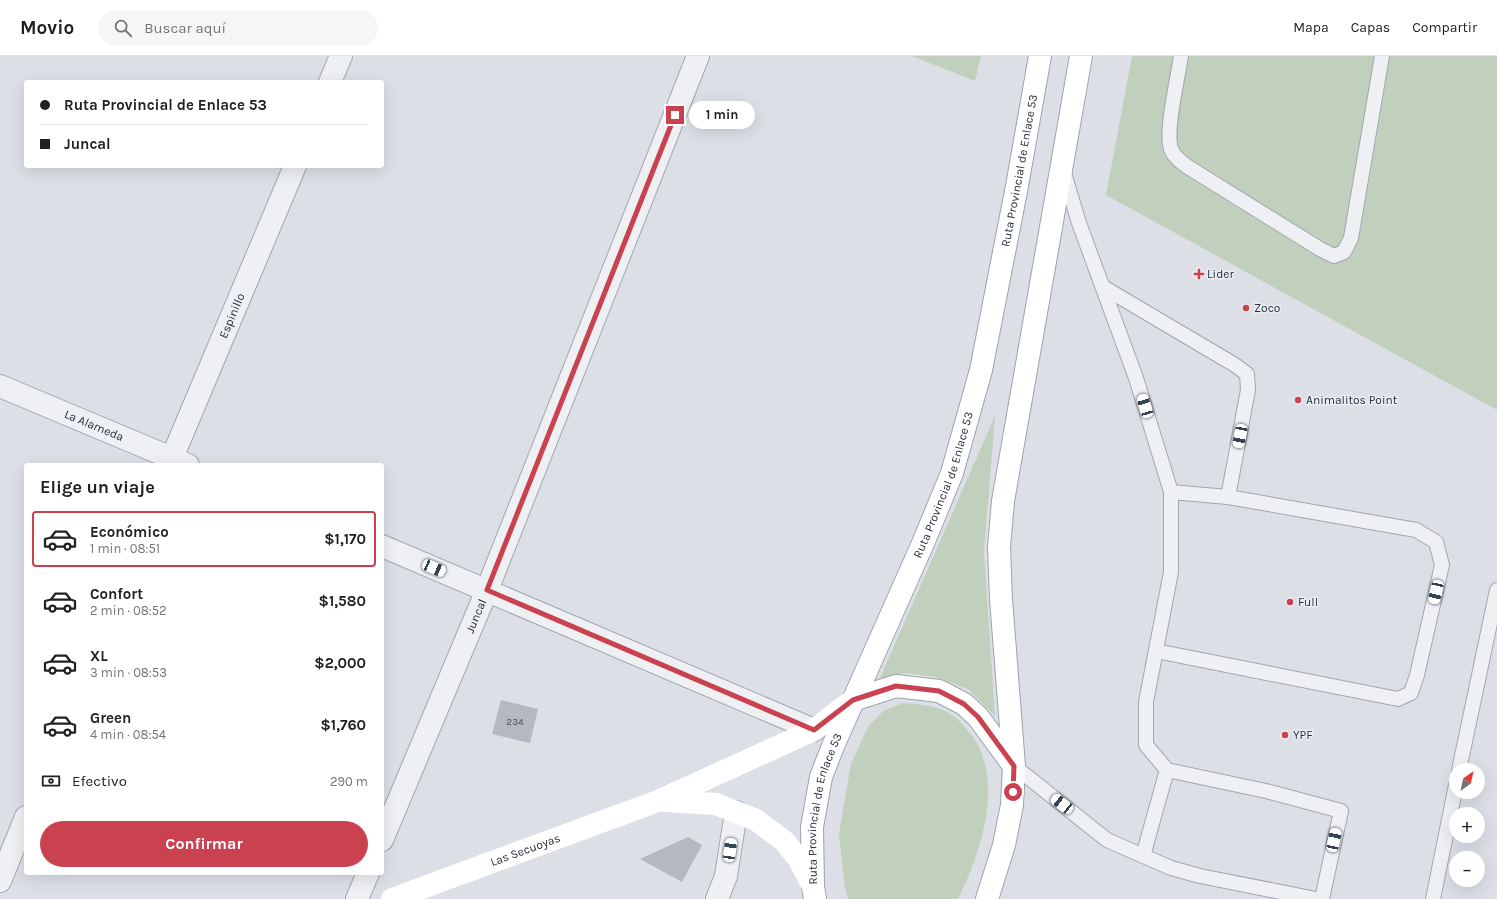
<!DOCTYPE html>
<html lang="es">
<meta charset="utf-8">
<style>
body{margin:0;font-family:Karla,sans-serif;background:#f6f6f6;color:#202124;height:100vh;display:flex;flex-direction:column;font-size:15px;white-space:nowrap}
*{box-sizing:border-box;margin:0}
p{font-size:13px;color:#757577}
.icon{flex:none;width:22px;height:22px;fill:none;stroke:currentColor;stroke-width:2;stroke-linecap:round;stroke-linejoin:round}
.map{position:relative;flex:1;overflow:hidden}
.sheet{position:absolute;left:24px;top:407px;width:360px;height:412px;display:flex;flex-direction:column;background:#fff;border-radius:4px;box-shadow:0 4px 16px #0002}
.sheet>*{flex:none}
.guide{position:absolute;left:24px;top:24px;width:360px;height:88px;border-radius:4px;box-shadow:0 4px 16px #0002;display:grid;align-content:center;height:88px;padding:0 16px;background:#fff}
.needle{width:26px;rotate:33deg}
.fabs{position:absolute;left:1449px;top:707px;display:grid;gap:8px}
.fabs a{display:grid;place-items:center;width:36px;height:36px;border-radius:50%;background:#fff;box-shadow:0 4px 16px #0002;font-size:20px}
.end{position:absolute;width:18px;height:18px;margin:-9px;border:5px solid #ca414f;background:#fff;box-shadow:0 0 0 2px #fff}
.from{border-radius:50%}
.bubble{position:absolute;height:28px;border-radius:14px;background:#fff;box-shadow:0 4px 16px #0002;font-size:13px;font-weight:700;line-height:28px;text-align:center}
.car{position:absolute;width:12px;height:24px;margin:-12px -6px;border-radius:5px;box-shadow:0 0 3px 1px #0007;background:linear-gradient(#fff 24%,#345 0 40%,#fff 0 76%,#345 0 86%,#fff 0)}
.guide b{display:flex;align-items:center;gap:14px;height:38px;font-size:15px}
.guide b+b{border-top:1px solid #e0e0e0}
.guide i{width:10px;height:10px;background:#202124}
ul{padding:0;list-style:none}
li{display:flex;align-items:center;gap:12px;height:56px;margin:0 8px 6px;padding:0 8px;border:2px solid transparent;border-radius:4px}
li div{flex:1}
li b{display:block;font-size:15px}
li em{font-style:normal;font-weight:700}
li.selected{border-color:#ca414f}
li>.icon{width:36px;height:36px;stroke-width:1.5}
h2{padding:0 16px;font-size:18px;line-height:48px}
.pay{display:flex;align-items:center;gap:10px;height:44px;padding:0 16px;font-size:15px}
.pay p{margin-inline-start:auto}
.primary-button{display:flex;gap:8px;margin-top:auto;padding:8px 16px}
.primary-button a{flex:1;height:46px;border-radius:24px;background:#ca414f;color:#fff;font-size:16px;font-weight:700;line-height:46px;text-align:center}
header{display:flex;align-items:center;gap:24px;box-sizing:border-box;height:56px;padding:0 20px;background:#fff;border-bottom:1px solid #e0e0e0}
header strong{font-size:19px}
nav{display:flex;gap:22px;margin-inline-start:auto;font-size:14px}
.search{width:280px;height:36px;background:#f6f6f6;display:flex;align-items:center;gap:10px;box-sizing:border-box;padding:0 14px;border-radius:22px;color:#757577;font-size:15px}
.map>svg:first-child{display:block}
.green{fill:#c1cfbd}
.building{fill:#b3b8c2}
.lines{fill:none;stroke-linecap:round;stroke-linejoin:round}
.lane-casing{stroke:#a2a6af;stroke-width:16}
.street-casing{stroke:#a2a6af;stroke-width:24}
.primary-casing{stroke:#9ba3b1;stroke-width:24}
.lane{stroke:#eef0f4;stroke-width:14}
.street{stroke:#eef0f4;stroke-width:22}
.secondary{stroke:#fff;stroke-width:22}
.primary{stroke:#fff;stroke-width:22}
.route{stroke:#ca414f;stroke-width:5}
.poi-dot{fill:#ca414f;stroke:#ebeef4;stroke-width:1.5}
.labels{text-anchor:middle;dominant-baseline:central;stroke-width:3;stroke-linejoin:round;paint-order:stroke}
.number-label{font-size:10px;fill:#49505d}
.street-label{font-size:12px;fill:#262d3b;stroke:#ebeef4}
.poi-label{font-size:12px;fill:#262d3b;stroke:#ebeef4;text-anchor:start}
</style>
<header>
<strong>Movio</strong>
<div class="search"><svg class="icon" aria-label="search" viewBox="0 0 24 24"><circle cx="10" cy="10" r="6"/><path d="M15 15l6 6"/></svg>Buscar aquí</div>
<nav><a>Mapa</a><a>Capas</a><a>Compartir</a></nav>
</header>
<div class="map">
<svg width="1497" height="843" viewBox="0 0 1497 843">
<rect width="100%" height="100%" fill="#dcdfe6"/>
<g class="green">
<path d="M 912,0 L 981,0 L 975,25 Z"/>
<path d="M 1132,0 L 1497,0 L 1497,354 L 1106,139 Z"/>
<path d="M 995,360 L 984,496 L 995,660 L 968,633 L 936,621 L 905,617 L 880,622 Z"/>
<path d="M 903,647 C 917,648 931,649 945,655 C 955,659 963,669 970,677 C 1006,724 981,796 958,843 L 848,843 L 845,832 L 839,778 L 851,708 L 868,671 L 883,655 Z"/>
</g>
<g class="building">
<path d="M 501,644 L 538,653 L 530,687 L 492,678 Z"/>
<path d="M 688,781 L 702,789 L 682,826 L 640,803 Z"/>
</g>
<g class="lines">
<g class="lane-casing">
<g id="lane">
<path d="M 1181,0 C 1178,21 1165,75 1171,93 C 1174,101 1181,106 1188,111 L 1320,193 L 1334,200 L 1344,196 L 1351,182 L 1382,0"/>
<path d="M 1064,117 L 1079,167 L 1136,322 L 1171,436 L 1171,516 L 1146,646 L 1146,689 L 1167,714 L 1266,735 L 1341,755 L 1322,843"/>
<path d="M 1103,231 L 1235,309 L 1247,318 L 1248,334 L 1228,441"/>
<path d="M 1156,595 L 1398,643 L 1411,637 L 1417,619 L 1442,509 L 1436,486 L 1416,474 L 1228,441 L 1171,436"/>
<path d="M 1014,710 L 1107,784 L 1171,812 L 1200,820 L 1316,843"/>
<path d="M 1459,714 L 1497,534"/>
<path d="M 1143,800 L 1167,714"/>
<path d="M 1433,843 L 1456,729"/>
</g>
</g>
<g class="street-casing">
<g id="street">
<path d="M 330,26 L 341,0"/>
<path id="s1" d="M 0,330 L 188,409"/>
<path id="s2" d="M 169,409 L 295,110"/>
<path d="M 382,490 L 814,674"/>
<path id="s3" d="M 382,784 L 487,534 L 698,0"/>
<path d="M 0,825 L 26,761"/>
<path d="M 357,843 L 368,817"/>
<path d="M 717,843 L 726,820 L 736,756"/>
</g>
</g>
<g class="primary-casing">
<g id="primary">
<path d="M 853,644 L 896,630 L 939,635 L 964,648 L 978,661 L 1014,710"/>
<path id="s5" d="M 815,843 L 813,830 L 812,771 L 821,721 L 833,690 L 924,485 L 952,417 L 981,314 L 1017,130 L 1040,0"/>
<path d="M 987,843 L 1004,789 L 1012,749 L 1014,710 L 1001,543 L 999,491 L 1003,445 L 1081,0"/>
</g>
</g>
<use href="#lane" class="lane"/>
<use href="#street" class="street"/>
<g class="secondary">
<path d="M 665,745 L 716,748 L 756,764 L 784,785 L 798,802 L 813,830"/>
<path id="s4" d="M 392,843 L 658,745 L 814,674 L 853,644"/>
</g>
<use href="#primary" class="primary"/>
</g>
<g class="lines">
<path class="route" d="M 675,59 L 487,534 L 814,674 L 853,644 L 896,630 L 939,635 L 964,648 L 978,661 L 1014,710 L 1013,736"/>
</g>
<g class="poi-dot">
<path d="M1197 212h4v4h4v4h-4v4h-4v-4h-4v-4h4z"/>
<circle cx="1246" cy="252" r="4"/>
<circle cx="1298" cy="344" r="4"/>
<circle cx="1290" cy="546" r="4"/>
<circle cx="1285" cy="679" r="4"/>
</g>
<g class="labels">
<g class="number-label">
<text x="515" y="666">234</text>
</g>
<g class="street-label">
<text stroke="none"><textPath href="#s5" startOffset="764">Ruta Provincial de Enlace 53</textPath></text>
<text stroke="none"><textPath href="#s2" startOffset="162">Espinillo</textPath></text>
<text stroke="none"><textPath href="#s1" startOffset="102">La Alameda</textPath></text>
<text stroke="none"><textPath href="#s5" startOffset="440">Ruta Provincial de Enlace 53</textPath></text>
<text stroke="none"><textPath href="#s3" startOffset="243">Juncal</textPath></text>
<text stroke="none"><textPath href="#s5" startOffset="92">Ruta Provincial de Enlace 53</textPath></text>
<text stroke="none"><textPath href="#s4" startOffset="142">Las Secuoyas</textPath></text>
</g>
<g class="poi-label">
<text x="1207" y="218">Lider</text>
<text x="1254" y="252">Zoco</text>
<text x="1306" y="344">Animalitos Point</text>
<text x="1298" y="546">Full</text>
<text x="1293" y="679">YPF</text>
</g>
</g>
</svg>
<div class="fabs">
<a><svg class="needle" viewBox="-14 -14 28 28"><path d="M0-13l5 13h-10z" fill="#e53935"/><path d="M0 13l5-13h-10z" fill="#757577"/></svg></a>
<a>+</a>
<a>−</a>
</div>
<i class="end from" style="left:1013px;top:736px"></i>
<i class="end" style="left:675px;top:59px"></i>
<div class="bubble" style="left:689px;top:45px;width:66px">1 min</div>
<i class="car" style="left:1145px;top:350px;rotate:343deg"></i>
<i class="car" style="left:1240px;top:380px;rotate:191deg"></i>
<i class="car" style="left:434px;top:512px;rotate:113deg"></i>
<i class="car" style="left:1436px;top:536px;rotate:193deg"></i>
<i class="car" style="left:1062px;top:748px;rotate:308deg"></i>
<i class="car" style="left:1334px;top:784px;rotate:12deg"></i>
<i class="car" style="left:730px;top:794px;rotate:8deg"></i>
<div class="guide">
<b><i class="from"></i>Ruta Provincial de Enlace 53</b>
<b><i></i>Juncal</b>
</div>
<section class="sheet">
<h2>Elige un viaje</h2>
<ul>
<li class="selected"><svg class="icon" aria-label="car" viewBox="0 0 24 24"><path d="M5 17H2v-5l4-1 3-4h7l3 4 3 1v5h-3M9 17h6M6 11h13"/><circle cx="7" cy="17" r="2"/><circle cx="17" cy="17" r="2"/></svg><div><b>Económico</b><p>1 min · 08:51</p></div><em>$1,170</em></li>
<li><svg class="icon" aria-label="car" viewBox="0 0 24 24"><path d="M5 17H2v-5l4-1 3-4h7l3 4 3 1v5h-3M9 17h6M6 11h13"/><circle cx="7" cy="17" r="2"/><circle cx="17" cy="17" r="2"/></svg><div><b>Confort</b><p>2 min · 08:52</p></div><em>$1,580</em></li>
<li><svg class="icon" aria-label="car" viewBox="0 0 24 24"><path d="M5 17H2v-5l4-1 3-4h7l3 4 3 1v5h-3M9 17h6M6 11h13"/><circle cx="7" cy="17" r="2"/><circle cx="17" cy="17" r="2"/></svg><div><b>XL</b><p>3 min · 08:53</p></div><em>$2,000</em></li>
<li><svg class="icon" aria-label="car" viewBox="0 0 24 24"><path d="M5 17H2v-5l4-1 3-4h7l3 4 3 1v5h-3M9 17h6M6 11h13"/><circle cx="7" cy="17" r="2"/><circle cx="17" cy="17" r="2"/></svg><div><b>Green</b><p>4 min · 08:54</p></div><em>$1,760</em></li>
</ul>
<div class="pay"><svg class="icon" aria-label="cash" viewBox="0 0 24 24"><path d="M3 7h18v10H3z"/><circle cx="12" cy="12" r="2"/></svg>Efectivo<p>290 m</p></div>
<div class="primary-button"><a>Confirmar</a></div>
</section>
</div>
